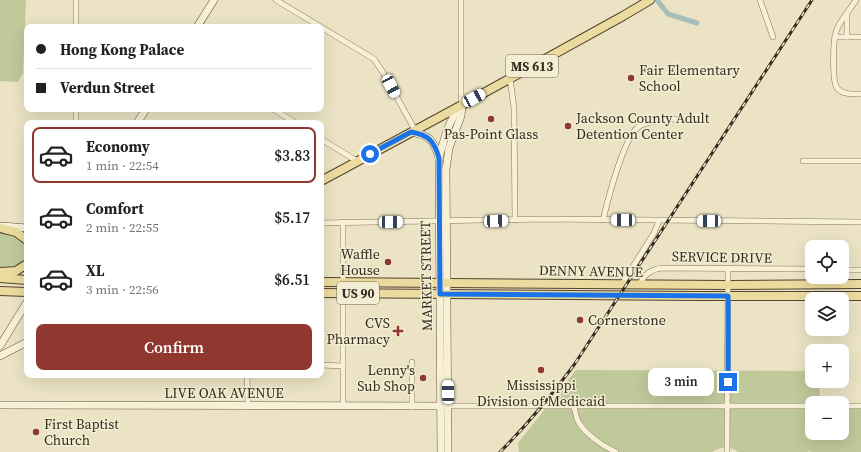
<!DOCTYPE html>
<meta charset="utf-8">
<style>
body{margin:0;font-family:"Source Serif 4",serif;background:#f6f6f6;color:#222;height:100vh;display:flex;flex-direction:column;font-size:15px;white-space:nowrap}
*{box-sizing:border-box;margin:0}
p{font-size:13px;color:#767676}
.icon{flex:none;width:22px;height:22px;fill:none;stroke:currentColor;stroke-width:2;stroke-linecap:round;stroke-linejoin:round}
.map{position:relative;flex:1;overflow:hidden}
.panel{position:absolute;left:24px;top:120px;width:300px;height:258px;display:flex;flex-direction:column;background:#fff;border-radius:8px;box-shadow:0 4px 16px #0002}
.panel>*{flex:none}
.hud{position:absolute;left:24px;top:24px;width:300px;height:88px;border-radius:8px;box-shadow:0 4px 16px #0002;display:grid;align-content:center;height:88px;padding:0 12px;background:#fff}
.fabs{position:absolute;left:805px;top:240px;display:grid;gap:8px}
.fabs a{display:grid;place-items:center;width:44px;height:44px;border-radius:8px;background:#fff;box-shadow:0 4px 16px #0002;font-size:20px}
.end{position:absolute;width:18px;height:18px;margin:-9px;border:5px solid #1a73e8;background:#fff;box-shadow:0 0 0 2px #fff}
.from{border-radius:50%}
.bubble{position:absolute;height:28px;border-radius:8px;background:#fff;box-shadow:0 4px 16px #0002;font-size:13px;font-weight:600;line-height:28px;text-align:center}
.car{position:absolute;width:12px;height:24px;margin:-12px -6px;border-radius:5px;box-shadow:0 0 3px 1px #0007;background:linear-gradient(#fff 24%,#345 0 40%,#fff 0 76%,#345 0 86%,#fff 0)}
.hud b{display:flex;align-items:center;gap:14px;height:38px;font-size:15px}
.hud b+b{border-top:1px solid #e0e0e0}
.hud i{width:10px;height:10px;background:#222}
ul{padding:7px 0 0;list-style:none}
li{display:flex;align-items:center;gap:12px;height:56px;margin:0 8px 6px;padding:0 4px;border:2px solid transparent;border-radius:8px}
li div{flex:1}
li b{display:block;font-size:15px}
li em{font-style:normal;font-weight:600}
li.selected{border-color:#903730}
li>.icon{width:36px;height:36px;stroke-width:1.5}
.button{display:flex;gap:8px;margin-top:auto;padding:8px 12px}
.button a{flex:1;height:46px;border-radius:8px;background:#903730;color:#fff;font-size:16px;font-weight:600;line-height:46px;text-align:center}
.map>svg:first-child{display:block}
.green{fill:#bfc999}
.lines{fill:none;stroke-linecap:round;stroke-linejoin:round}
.canal{stroke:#a6bfba;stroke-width:5}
.street-casing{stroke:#85755c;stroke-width:6}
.secondary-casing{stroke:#67563f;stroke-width:8}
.primary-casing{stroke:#534330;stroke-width:10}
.street{stroke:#f7f0d7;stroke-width:5}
.secondary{stroke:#f7f0d7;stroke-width:7}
.primary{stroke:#ecdb9e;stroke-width:8}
.rail-casing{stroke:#362c1f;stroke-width:3}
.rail{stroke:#f3edd3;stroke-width:1.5;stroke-dasharray:4.5;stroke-linecap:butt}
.route{stroke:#1a73e8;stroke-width:5}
.poi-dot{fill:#903730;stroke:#f3edd3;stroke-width:1.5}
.labels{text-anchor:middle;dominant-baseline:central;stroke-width:3;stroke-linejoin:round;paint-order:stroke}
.shield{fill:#f3edd3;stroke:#6f6655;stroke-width:1}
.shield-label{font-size:13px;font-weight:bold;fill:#362c1f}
.poi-label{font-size:14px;fill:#362c1f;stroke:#f3edd3;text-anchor:start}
.street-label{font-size:14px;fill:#362c1f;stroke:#f3edd3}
</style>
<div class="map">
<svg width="861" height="452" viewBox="0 0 861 452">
<rect width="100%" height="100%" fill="#ebe3c4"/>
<g class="green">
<path d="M 0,0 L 26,0 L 23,73 L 18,82 L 0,81 Z"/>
<path d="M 0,232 L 9,234 L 22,240 L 27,250 L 24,260 L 15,266 L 0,267 Z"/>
<path d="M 576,370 L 812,371 L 812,381 L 819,381 L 820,402 L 834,403 L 812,403 L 812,433 L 842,433 L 842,404 L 861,405 L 861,452 L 810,452 L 810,451 L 807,452 L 738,452 C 731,446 720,447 712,452 L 519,452 L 518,443 Z"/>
</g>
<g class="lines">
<path class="canal" d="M 657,0 L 668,14 L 697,23"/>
<g class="street-casing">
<g id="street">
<path d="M 276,0 L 374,59 L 384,74 L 415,130"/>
<path d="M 461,0 L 461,92 L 462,105"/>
<path d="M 760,0 L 773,37"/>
<path d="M 856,0 C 850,10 839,21 836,32 C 833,41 832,81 837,88 C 843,95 853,94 861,94"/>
<path d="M 847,14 L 847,37"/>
<path d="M 76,27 L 76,0"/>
<path d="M 835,37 L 861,37"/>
<path d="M 510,78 L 514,108 L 515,220"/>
<path d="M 273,109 L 296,123"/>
<path d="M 76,123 L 76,109"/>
<path d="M 321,139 L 357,161"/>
<path d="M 803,161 L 861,161"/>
<path d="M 603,220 C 608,199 623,141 637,128 C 643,123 651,122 658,121 C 665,119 672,118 679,120"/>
<path d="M 343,222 L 343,406"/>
<path d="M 321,223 L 543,219 L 861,222"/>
<path d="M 842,270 L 861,270"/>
<path d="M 622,284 L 654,233 L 659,221"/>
<path d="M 640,284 C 644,274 651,269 663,268 L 812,269"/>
<path d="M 412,362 L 412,407"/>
<path d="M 321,365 L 343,366"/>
<path d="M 247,375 L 248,405"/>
<path d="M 448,406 L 812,406"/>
<path d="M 842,406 L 861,406"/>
<path d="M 574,407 C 575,411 576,415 577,419 C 582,432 604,447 616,452"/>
<path d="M 727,452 L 728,269"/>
</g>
</g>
<g class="secondary-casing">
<g id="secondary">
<path d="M 197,27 L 214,0"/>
<path d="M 137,123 L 146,109"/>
<path d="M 411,132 C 429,135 434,140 439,158"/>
<path d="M 2,226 L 27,228"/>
<path d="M 0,346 L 27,302"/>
<path d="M 0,356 L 27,342"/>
<path d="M 0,405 L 448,406"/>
<path d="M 441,452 L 439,158 C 444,140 448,121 461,106"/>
<path d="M 448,452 L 446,170 L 449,148 L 461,116 L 462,105"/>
</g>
</g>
<g class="primary-casing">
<g id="primary">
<path d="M 321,181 L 462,105 L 623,16 L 650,0"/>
<path d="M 0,228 L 16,232 L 27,240"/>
<path d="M 0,272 L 16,271 L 27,264"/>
<path d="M 0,278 L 27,280"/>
<path d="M 321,282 L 728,285 L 861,284"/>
<path d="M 0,291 L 27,292"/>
<path d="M 321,293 L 697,296 L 861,296"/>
</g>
</g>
<use href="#street" class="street"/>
<use href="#secondary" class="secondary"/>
<use href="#primary" class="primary"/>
<g class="rail-casing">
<path id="rail" d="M 500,452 C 527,425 551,396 574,365 L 812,0"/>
</g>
<use href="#rail" class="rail"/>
</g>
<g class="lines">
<path class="route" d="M 370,154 L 411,132 C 429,135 434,141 439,158 L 440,294 L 728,296 L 728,382"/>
</g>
<g class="poi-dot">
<circle cx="631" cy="78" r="4"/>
<circle cx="491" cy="119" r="4"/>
<circle cx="568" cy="126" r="4"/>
<circle cx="388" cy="262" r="4"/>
<circle cx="580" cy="320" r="4"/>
<path d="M396 325h4v4h4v4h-4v4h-4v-4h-4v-4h4z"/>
<circle cx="541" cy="370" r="4"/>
<circle cx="423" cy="378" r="4"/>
<circle cx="36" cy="432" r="4"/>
</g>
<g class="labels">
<g class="shield">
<rect x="506" y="55" width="52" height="22" rx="3"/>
<rect x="337" y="282" width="42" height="22" rx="3"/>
</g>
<g class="shield-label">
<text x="532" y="66">MS 613</text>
<text x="358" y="293">US 90</text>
</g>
<g class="poi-label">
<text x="639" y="70">Fair Elementary<tspan x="639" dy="16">School</tspan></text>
<text x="576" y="118">Jackson County Adult<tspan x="576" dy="16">Detention Center</tspan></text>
<text x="491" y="134" text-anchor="middle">Pas-Point Glass</text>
<text x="380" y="254" text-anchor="end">Waffle<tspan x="380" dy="16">House</tspan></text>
<text x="588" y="320">Cornerstone</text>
<text x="390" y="323" text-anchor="end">CVS<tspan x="390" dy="16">Pharmacy</tspan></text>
<text x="415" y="370" text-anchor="end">Lenny's<tspan x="415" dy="16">Sub Shop</tspan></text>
<text x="541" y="385" text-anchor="middle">Mississippi<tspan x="541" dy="16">Division of Medicaid</tspan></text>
<text x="44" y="424">First Baptist<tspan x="44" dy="16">Church</tspan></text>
</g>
<g class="street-label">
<text transform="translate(722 257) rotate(1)">SERVICE DRIVE</text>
<text transform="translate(591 271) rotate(1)">DENNY AVENUE</text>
<text transform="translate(426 276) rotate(-91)">MARKET STREET</text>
<text x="224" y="393">LIVE OAK AVENUE</text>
</g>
</g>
</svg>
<div class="fabs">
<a><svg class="icon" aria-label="locate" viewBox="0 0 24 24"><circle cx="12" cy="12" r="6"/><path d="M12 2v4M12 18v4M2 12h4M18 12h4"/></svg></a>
<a><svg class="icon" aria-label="layers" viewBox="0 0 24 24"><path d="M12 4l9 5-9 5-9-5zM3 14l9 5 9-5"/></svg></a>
<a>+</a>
<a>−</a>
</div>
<i class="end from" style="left:370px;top:154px"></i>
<i class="end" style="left:728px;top:382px"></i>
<div class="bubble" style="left:648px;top:368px;width:66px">3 min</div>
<i class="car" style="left:391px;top:86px;rotate:152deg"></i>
<i class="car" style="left:474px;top:98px;rotate:61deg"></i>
<i class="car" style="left:623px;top:220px;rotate:271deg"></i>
<i class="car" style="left:496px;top:221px;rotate:88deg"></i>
<i class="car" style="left:709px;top:221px;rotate:270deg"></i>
<i class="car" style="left:391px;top:222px;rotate:89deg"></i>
<i class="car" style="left:448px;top:392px;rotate:359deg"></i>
<div class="hud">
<b><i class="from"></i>Hong Kong Palace</b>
<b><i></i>Verdun Street</b>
</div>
<section class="panel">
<ul>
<li class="selected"><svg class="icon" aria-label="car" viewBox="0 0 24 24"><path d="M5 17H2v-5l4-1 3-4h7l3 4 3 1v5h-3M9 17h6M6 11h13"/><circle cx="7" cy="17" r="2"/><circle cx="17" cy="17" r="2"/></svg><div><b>Economy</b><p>1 min · 22:54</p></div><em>$3.83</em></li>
<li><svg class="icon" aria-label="car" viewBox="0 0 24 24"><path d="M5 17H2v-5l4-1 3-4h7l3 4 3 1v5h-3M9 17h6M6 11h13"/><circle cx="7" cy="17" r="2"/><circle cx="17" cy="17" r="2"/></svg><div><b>Comfort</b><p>2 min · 22:55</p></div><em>$5.17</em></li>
<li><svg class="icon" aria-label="car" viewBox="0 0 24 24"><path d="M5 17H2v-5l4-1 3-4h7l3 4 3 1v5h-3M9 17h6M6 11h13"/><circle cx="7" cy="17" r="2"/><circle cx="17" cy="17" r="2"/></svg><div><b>XL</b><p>3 min · 22:56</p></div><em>$6.51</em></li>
</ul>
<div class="button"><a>Confirm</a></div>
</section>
</div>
